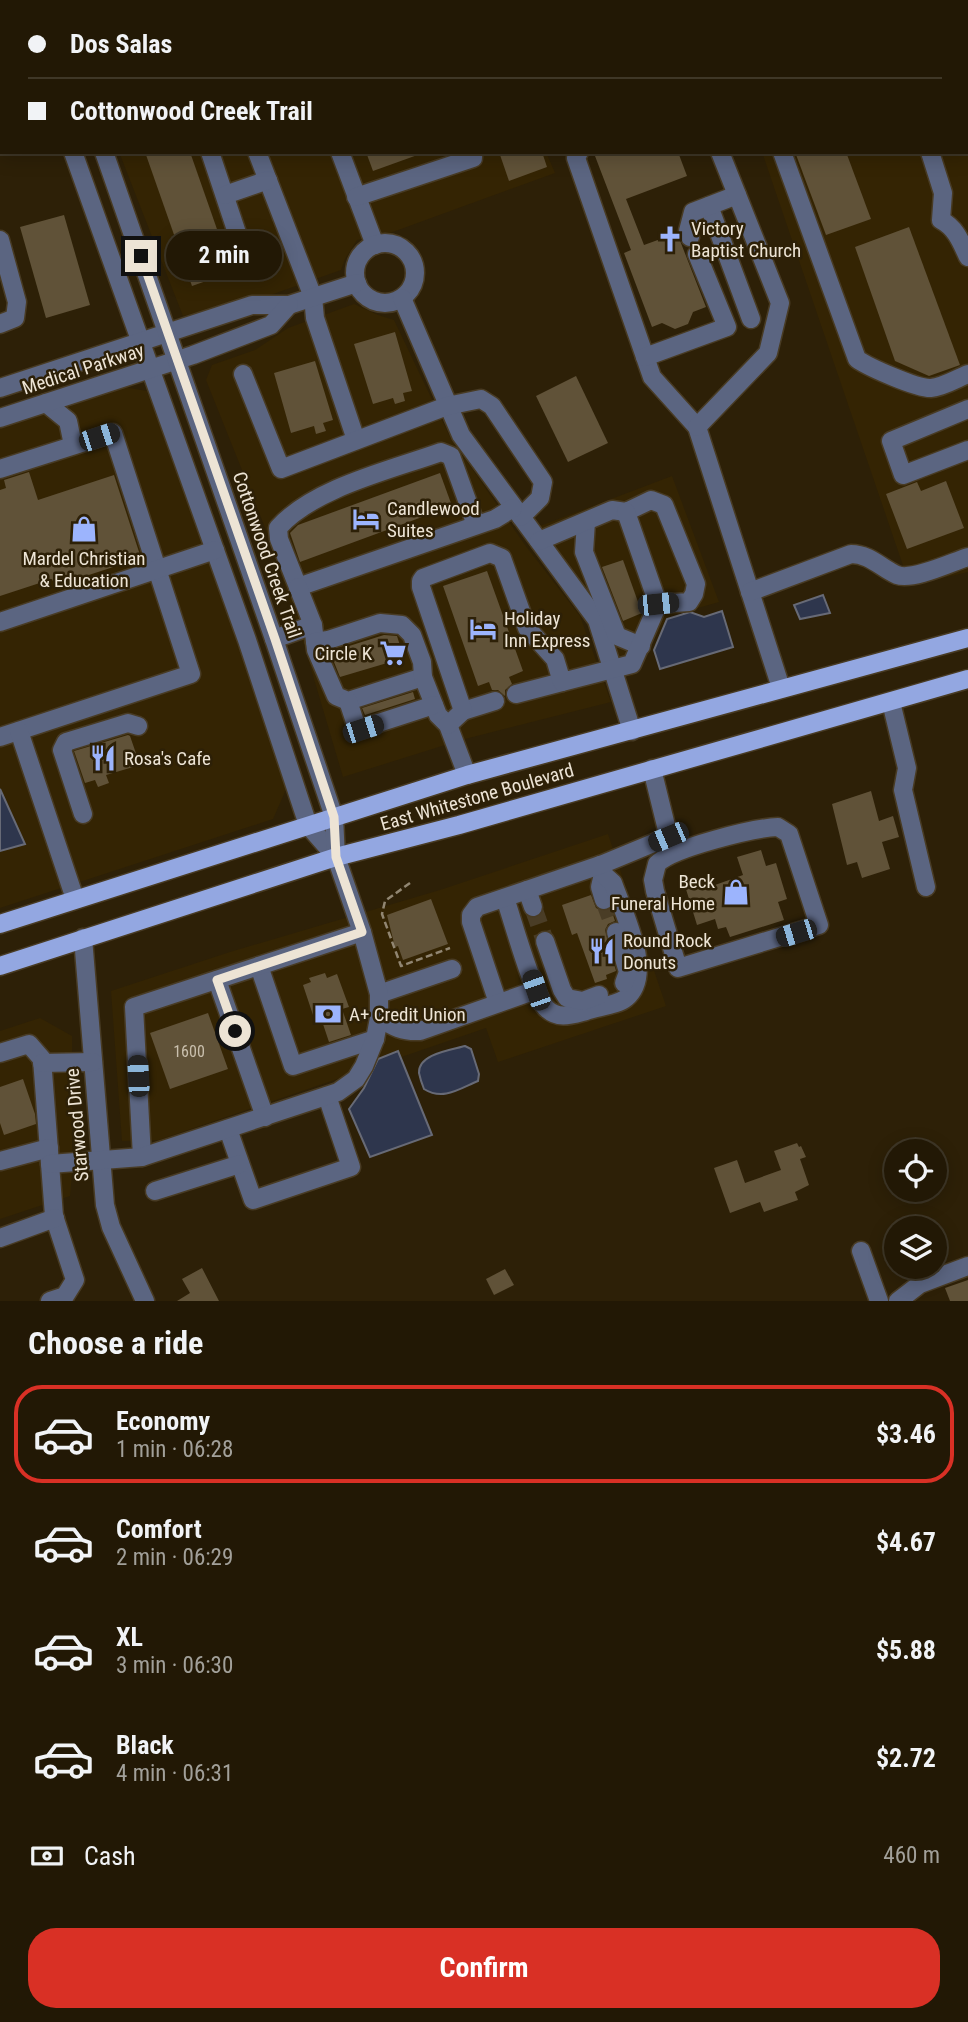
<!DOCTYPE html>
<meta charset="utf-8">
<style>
body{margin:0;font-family:"Roboto Condensed",sans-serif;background:#2a210f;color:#f1f3f6;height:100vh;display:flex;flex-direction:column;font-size:26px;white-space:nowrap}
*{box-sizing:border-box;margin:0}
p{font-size:23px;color:#a2a09a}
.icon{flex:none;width:38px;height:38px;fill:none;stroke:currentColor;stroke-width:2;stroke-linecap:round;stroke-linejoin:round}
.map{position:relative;height:1301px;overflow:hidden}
.drawer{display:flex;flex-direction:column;background:#221805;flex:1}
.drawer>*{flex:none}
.banner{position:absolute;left:0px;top:0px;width:970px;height:154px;box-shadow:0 4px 18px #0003,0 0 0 2px #3f3727;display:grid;align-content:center;height:154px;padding:0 28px;background:#221805}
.controls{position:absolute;left:884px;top:1139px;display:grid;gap:14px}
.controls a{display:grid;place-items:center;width:63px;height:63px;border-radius:50%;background:#221805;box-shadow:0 4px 18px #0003,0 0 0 2px #3f3727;font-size:35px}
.end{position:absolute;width:32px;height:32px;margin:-16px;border:9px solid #ede4d5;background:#111;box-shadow:0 0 0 4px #111}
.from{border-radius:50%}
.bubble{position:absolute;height:49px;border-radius:24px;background:#221805;box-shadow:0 4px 18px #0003,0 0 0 2px #3f3727;font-size:23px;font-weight:700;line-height:49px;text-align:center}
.car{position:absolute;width:21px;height:42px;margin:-21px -10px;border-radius:9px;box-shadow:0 0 5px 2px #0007;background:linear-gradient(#222 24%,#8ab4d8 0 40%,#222 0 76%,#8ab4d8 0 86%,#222 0)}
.banner b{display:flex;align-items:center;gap:24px;height:66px;font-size:26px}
.banner b+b{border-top:2px solid #3f3727}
.banner i{width:18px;height:18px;background:#f1f3f6}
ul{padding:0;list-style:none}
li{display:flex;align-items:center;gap:21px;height:98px;margin:0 14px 10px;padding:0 14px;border:4px solid transparent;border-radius:28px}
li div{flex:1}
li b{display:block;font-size:26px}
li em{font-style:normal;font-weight:700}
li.on{border-color:#d93025}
li>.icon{width:63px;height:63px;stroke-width:1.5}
h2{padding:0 28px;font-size:32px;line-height:84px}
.pay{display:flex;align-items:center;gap:18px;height:77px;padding:0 28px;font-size:26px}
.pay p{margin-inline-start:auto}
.primary-button{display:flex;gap:14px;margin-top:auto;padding:14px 28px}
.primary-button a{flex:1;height:80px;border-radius:28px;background:#d93025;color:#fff;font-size:28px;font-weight:700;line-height:80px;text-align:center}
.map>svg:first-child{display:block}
.built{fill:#342403}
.water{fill:#2e364d;stroke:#676a76;stroke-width:2}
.building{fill:#605238}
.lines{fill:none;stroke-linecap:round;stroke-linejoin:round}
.minor-tunnel{stroke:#4a3d26;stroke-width:18;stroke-dasharray:18 9;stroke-linecap:butt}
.minor-casing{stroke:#483b24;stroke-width:21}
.major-casing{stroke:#483b24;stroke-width:21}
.path{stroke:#918672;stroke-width:2.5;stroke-dasharray:7 3.5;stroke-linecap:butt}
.minor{stroke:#5b6581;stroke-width:18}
.major{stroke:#93a7e1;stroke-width:18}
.route{stroke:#ede4d5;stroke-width:9}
.labels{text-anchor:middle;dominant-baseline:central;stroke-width:5;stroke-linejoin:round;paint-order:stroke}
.number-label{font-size:16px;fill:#cac0ae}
.poi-label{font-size:19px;fill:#ede4d5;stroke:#2d2007;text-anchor:start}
.street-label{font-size:19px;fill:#ede4d5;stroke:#2d2007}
</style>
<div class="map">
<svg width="968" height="1301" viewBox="0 0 968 1301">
<rect width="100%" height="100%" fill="#2d2007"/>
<g class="built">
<path d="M 968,49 L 968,572 L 910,586 L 762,152 L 968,152 Z"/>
<path d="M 119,152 L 546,152 L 555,173 L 390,233 L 357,240 L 345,259 L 341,270 L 265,297 L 183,316 Z"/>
<path d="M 354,304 L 378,315 L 394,320 L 450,437 L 525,545 L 580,616 L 611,702 L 461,740 L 343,777 L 301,635 L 266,530 L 206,380 L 212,365 L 255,350 L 288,328 Z"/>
<path d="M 124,387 L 147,391 L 206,551 L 287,787 L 273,819 L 0,908 L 0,426 Z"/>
<path d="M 672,476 L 719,602 L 667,617 L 632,677 L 615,652 L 588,598 L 540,526 Z"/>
<path d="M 608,834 L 666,1006 L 498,1062 L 486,1028 L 159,1140 L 122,1141 L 111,991 L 230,952 L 440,890 Z"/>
<path d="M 40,1018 L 72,1036 L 72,1174 L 70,1196 L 0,1219 L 0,1031 Z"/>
</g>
<g class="water">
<path d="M 823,595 L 830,613 L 800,619 L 794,605 Z"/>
<path d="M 722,611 L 733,647 L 660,669 L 654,650 L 667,619 L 690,612 L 704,617 Z"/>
<path d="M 0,789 L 25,844 L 0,851 Z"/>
<path d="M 465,1046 L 471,1049 L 479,1074 L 478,1081 C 459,1089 443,1101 424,1089 C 422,1084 420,1078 419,1073 C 418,1054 451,1050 465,1046 Z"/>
<path d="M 398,1051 L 432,1135 L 370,1157 L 349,1109 L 364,1088 L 378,1059 Z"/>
</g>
<g class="building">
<path d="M 145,152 L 190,152 L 232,272 L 192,286 Z"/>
<path d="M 366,152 L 423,152 L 423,153 L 373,171 Z"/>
<path d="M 499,152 L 542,152 L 547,167 L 509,181 Z"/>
<path d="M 605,152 L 678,152 L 687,176 L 626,199 L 644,245 L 677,233 L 706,307 L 693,312 L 688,324 L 675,329 L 662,323 L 652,327 L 624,253 L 631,250 L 595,156 Z"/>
<path d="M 795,152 L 846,152 L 871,219 L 826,235 Z"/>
<path d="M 64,215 L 90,305 L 46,318 L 20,227 Z"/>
<path d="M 909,227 L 960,365 L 929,376 L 895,361 L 855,247 Z"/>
<path d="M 395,332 L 412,391 L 403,393 L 405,401 L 395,404 L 393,398 L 373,404 L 354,344 Z"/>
<path d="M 315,361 L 333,420 L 323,423 L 326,431 L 316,434 L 314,426 L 291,433 L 274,373 Z"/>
<path d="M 576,376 L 608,443 L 568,462 L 536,396 Z"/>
<path d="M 29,472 L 38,500 L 114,475 L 141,558 L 55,586 L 52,579 L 0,596 L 0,490 L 6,488 L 4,480 Z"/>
<path d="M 440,473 L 452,506 L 300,562 L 290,533 L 298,525 Z"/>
<path d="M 946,481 L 964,528 L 907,549 L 886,494 L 917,482 L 921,491 Z"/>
<path d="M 623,560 L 642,613 L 623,621 L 602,567 Z"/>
<path d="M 487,571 L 523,671 L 509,677 L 512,684 L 505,690 L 505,696 L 498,690 L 492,690 L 489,682 L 478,686 L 443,586 Z"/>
<path d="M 384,635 L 397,636 L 404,658 L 340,677 L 330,652 Z"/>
<path d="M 413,692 L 415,699 L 365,715 L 362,708 Z"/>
<path d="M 128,735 L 130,736 L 140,765 L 106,775 L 109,783 L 98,787 L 95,780 L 85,783 L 74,751 Z"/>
<path d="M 871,791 L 879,821 L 893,816 L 899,837 L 882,842 L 890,869 L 862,878 L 857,862 L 847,865 L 832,804 Z"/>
<path d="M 761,850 L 766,866 L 776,863 L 787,899 L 778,902 L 784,920 L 730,937 L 726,927 L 718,929 L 715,919 L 697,925 L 685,886 L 712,878 L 715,885 L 743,875 L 737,857 Z"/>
<path d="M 591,895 L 596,908 L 602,911 L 611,909 L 615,921 L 608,924 L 605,930 L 616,971 L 606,975 L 607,979 L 595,983 L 577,933 L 572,935 L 562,905 Z"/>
<path d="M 431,899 L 448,944 L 403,960 L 398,946 L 395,947 L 387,915 Z"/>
<path d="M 325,973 L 327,978 L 337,974 L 349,1007 L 342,1009 L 351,1035 L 329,1042 L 321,1018 L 315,1021 L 303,985 L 311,982 L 309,978 Z"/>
<path d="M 208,1013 L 228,1069 L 170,1089 L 150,1033 Z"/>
<path d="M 23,1079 L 35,1114 L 36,1124 L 4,1135 L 0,1123 L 0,1087 Z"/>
<path d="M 797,1143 L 799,1147 L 801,1146 L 806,1157 L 800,1159 L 809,1185 L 795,1192 L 798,1200 L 764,1212 L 760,1202 L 730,1213 L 714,1168 L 737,1160 L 745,1183 L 781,1170 L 774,1151 Z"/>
<path d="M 202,1268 L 219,1301 L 177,1301 L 190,1293 L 182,1279 Z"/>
<path d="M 505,1269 L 514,1285 L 494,1295 L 486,1279 Z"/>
<path d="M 968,1280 L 968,1301 L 950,1301 L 945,1288 Z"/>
</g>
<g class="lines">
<g class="minor-tunnel">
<path d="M 604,900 L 616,932"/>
<path d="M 533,907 L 545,941"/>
</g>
<g class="minor-casing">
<g id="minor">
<path d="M 19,0 L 19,2"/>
<path d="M 51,0 L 52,2"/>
<path d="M 440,0 L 441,2"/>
<path d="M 920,0 L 921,2"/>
<path d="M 265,2 L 275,0"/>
<path d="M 379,2 L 384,0"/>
<path d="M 0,60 L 2,65"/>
<path d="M 0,119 L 2,116"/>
<path d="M 73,152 L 247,640 L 308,825 L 336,857"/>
<path d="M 210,152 L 247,263"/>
<path d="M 257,152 L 313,297 L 315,318 L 356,440"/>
<path d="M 340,152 L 375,245"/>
<path d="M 579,152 L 576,158 L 652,377 L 697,427 L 781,688"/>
<path d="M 782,152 L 857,359 C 868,367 918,389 931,388 C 943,387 956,379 968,374"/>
<path d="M 930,152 L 943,193 L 941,220 C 956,228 961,242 968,257"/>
<path d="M 225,195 L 268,180"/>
<path d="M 356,197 L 473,158 L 473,152"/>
<path d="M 709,206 L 751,319"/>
<path d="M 690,237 L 688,231 L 693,212 L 737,195"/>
<path d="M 0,240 L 17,302 L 15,318 L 0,324"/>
<circle cx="385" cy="273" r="30"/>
<path d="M 402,298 L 461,435 L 597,620 L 632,731"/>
<path d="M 645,357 L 727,327 L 697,254"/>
<path d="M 243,374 L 281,469 L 447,406 L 481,399 L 492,406 L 543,482 L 540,498 L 521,517"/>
<path d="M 0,388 L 252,305 L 289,305 L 357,283"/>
<path d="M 46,403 L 68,421 L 73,445"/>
<path d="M 968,409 L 891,441 L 903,475 L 968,450"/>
<path d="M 0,418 L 193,355 L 271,325 L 289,305"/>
<path d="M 697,427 L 768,353 L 780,303 L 720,152"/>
<path d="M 0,469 L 113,433 L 191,674 L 0,737"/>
<path d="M 586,522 L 584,552 L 617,636 L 641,646"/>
<path d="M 476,525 L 451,456 L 441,452 C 391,470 313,488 278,528 L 279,539 L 298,587 L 495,519 L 513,508"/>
<path d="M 539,541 L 612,510 L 626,512 L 651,500 L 664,505 L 696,584 L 694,594 L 689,602 L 658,604"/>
<path d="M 750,592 L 851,554 C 870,554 881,568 897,575 C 913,581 952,562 968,557"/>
<path d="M 0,622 L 215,550"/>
<path d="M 313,625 L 316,650 L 336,696 L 348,701 L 423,677"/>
<path d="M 274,639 L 313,625 L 298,587"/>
<path d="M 315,642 L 328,640 L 380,623 L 402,625 L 412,635 L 422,662 L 423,677 L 438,715 L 448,725 L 467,775"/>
<path d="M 516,694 L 562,682"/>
<path d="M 348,701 L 357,728 L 360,729 L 434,705"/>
<path d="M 891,702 L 907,768 L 903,790 L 926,887"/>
<path d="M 463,711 L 495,701"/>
<path d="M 448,725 L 463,711 L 421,587 L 421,581 L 423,578 L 490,553 L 502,558 L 527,628 L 555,659 L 562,682 L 632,664 L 658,604 L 626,512"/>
<path d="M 19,731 L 75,899"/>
<path d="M 652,769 L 671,846"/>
<path d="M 83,814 L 62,750 L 66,742 L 128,723 L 138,726"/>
<path d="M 778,827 L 789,834 L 819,925 L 678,968 L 655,891 L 653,880 L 657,864 C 672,848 754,828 778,827 Z"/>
<path d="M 603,874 L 600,887 L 604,900"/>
<path d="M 527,890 L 533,907"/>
<path d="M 505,898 C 513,921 532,992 546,1008 C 558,1020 571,1015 586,1011 C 597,1007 618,1005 626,998 C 655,974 623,912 613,883 L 603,874 L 600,865"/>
<path d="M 616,932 L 628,972 L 624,983"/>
<path d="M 83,938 L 105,1205 L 111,1227 L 145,1301"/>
<path d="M 545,941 L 562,990 L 567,998 L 583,1001 L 599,995"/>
<path d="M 259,966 L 293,1066 L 375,1039"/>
<path d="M 217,980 L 265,1117"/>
<path d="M 379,994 L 452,969"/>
<path d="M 498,1003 L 471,922 L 471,915 L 477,907 L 603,864 L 668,837"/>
<path d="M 379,1018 C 393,1027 403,1032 420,1031 L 536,990"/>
<path d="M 0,1053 L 29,1044 L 42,1059 L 54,1216 L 75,1280 L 65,1296 L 50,1301"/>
<path d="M 42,1063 L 93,1062"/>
<path d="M 228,1129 L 253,1200 L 351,1167 L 327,1096"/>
<path d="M 142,1157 L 134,1007 L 362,932"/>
<path d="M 0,1161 L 49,1148"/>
<path d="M 50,1164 L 142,1157 L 338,1092 L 356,1079 L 364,1066 L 375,1039 L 379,1018 L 379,994 L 362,932 L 336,857 L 334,817 L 274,639 L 104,152"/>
<path d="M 155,1191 L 240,1164"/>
<path d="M 0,1238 L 55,1218"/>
<path d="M 861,1251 L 879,1301"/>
<path d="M 898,1301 L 920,1284 L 968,1266"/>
</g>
</g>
<g class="major-casing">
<g id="major">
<path d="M 0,924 L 467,775 L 968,638"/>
<path d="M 0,966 L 336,857 L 459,825 L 968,679"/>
</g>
</g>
<g class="path">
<path d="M 298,0 L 298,2"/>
<path d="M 245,2 L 247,0"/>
<path d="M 410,883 L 385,901 L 382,914 L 401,966 L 450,948"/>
</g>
<use href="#minor" class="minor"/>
<use href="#major" class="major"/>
</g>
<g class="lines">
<path class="route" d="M 141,256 L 275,639 L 334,817 L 336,857 L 362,932 L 217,980 L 235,1031"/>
</g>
<defs>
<g id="church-bare" transform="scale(2.1)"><path d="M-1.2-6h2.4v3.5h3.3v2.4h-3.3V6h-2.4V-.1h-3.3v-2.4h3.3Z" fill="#9cb4fd" stroke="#2d2007" stroke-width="2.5" paint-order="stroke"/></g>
<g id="hotel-bare" transform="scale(2.1)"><path d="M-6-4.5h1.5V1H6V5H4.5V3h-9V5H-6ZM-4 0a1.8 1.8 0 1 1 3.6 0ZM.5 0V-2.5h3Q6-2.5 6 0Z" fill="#9cb4fd" stroke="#2d2007" stroke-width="2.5" paint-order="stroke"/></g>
<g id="shop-bare" transform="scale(2.1)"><path d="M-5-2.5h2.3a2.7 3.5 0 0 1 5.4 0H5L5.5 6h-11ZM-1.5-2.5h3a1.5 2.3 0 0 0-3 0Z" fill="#9cb4fd" stroke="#2d2007" stroke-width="2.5" paint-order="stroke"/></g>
<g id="supermarket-bare" transform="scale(2.1)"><path d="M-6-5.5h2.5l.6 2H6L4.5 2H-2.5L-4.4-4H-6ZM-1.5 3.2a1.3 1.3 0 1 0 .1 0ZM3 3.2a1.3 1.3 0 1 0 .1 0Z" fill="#9cb4fd" stroke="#2d2007" stroke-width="2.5" paint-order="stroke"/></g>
<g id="restaurant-bare" transform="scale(2.1)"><path d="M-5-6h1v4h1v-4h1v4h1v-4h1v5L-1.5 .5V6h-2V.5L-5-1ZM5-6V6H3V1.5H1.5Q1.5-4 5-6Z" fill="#9cb4fd" stroke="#2d2007" stroke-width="2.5" paint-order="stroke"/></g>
<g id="bank-bare" transform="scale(2.1)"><path d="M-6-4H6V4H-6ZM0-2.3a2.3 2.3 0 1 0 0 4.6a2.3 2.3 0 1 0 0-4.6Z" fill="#9cb4fd" stroke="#2d2007" stroke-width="2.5" paint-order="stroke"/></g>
</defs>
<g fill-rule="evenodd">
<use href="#church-bare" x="670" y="239"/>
<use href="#hotel-bare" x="366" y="519"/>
<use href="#shop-bare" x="84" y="529"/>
<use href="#hotel-bare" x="483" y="629"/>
<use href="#supermarket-bare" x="393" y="653"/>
<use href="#restaurant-bare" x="103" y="758"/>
<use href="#shop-bare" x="736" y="892"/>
<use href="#restaurant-bare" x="602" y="951"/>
<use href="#bank-bare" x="328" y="1014"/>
</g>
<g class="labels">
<g class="number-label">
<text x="189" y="1051">1600</text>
</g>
<g class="poi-label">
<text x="691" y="228">Victory<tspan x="691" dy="22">Baptist Church</tspan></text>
<text x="387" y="508">Candlewood<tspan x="387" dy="22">Suites</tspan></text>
<text x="84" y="558" text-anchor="middle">Mardel Christian<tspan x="84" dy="22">&amp; Education</tspan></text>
<text x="504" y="618">Holiday<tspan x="504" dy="22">Inn Express</tspan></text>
<text x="372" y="653" text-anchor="end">Circle K</text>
<text x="124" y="758">Rosa's Cafe</text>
<text x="715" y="881" text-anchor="end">Beck<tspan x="715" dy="22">Funeral Home</tspan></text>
<text x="623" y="940">Round Rock<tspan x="623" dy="22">Donuts</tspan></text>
<text x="349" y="1014">A+ Credit Union</text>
</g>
<g class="street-label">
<text transform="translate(83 369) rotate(-18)">Medical Parkway</text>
<text transform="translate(267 555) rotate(71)">Cottonwood Creek Trail</text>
<text transform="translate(477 797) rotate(-16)">East Whitestone Boulevard</text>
<text transform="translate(77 1125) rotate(-95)">Starwood Drive</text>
</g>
</g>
</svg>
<div class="controls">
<a><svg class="icon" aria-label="locate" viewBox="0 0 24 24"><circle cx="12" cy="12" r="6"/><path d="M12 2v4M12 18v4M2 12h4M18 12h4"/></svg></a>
<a><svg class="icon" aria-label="layers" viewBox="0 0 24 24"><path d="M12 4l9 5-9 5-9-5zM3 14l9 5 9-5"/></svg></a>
</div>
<i class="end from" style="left:235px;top:1031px"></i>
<i class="end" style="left:141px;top:256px"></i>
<div class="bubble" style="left:166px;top:231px;width:116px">2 min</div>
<i class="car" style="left:99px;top:437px;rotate:72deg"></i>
<i class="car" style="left:658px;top:604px;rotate:84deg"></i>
<i class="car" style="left:363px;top:729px;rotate:72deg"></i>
<i class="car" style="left:668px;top:837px;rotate:247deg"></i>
<i class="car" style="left:796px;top:933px;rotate:253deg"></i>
<i class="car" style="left:536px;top:990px;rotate:341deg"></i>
<i class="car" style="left:138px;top:1076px;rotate:357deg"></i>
<div class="banner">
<b><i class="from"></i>Dos Salas</b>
<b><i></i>Cottonwood Creek Trail</b>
</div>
</div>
<section class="drawer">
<h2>Choose a ride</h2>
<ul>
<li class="on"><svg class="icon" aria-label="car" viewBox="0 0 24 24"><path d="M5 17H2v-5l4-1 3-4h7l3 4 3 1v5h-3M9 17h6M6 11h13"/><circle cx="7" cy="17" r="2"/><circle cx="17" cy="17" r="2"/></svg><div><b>Economy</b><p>1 min · 06:28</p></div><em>$3.46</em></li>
<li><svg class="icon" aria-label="car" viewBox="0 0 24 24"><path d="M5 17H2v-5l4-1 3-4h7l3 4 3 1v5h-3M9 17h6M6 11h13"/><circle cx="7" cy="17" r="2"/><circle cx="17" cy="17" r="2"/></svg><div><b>Comfort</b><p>2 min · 06:29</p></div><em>$4.67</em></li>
<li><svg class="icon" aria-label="car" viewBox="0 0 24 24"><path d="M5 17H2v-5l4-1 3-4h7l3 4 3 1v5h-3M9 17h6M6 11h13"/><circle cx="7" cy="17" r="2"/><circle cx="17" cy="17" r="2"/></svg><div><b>XL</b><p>3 min · 06:30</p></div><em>$5.88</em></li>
<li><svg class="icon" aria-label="car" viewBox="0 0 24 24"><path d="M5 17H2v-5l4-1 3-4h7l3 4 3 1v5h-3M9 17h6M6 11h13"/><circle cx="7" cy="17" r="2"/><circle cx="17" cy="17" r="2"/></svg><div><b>Black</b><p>4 min · 06:31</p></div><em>$2.72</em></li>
</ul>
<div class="pay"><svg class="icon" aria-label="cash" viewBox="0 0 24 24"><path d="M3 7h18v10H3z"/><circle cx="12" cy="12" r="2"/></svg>Cash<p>460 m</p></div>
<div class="primary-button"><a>Confirm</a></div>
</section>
